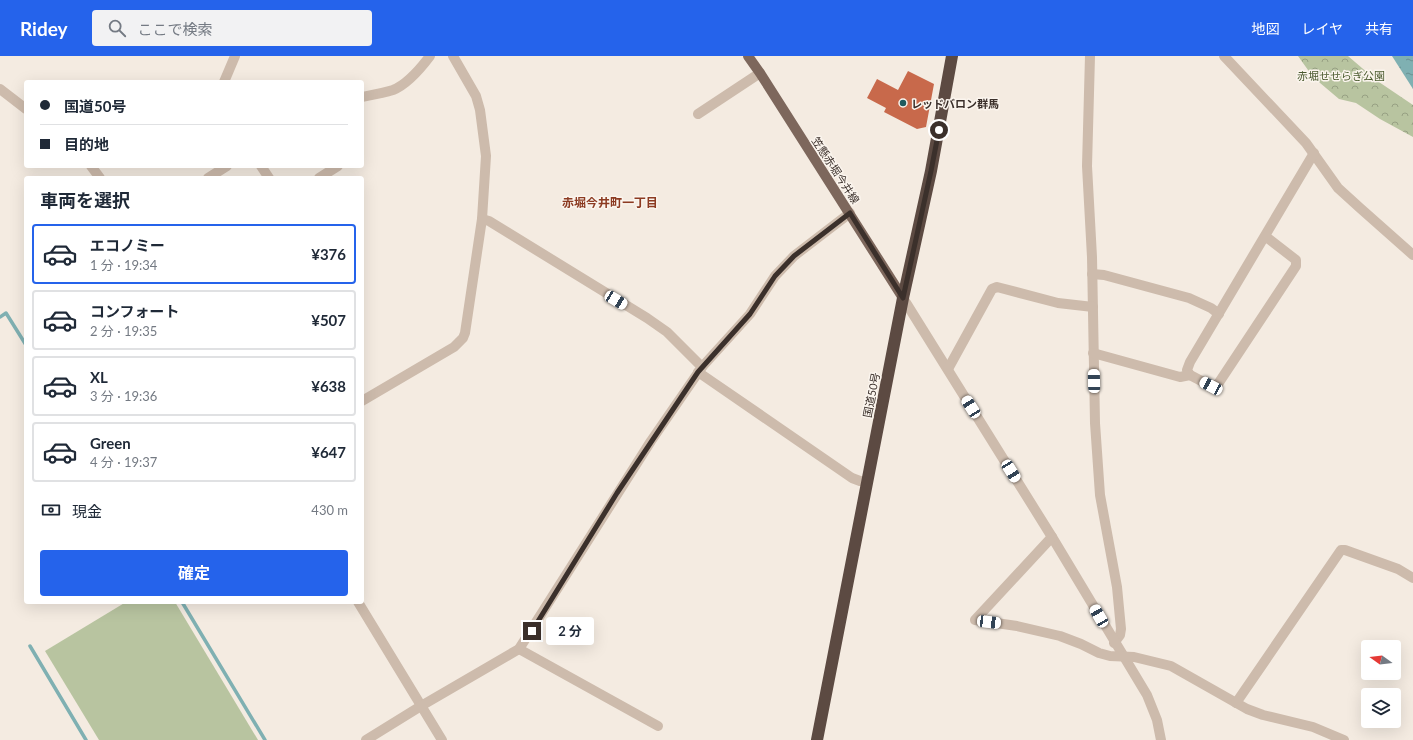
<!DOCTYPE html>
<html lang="ja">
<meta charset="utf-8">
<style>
body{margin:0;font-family:Lato,"Noto Sans JP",sans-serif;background:#f2f2f3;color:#1f2937;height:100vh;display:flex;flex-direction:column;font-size:15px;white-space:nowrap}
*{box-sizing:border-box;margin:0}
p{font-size:13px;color:#747a83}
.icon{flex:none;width:22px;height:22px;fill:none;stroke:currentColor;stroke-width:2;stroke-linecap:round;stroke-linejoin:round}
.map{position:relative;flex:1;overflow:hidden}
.details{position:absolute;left:24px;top:120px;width:340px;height:428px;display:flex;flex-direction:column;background:#fff;border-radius:4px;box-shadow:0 4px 16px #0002}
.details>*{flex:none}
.top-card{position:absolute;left:24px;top:24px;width:340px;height:88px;border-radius:4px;box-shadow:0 4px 16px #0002;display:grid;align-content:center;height:88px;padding:0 16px;background:#fff}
.needle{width:26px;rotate:285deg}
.buttons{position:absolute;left:1361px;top:584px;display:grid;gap:8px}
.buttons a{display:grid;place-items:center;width:40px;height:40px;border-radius:4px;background:#fff;box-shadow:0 4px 16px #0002;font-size:20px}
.end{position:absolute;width:18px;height:18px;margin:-9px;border:5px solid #3b302b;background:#fff;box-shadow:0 0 0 2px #fff}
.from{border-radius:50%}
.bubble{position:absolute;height:28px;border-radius:4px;background:#fff;box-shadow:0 4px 16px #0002;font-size:13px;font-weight:700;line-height:28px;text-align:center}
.car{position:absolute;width:12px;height:24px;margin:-12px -6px;border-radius:5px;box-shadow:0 0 3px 1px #0007;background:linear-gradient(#fff 24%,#345 0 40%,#fff 0 76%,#345 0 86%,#fff 0)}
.top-card b{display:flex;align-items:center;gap:14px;height:38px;font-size:15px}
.top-card b+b{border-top:1px solid #e0e1e3}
.top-card i{width:10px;height:10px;background:#1f2937}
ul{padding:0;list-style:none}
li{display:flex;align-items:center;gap:12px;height:60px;margin:0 8px 6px;padding:0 8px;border:2px solid #e0e1e3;border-radius:4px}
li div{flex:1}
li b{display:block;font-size:15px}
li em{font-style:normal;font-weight:700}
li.selected{border-color:#2563eb}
li>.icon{width:36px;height:36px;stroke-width:1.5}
h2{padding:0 16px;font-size:18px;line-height:48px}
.pay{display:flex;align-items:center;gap:10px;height:44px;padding:0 16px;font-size:15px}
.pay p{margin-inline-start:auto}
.action{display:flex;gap:8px;margin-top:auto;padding:8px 16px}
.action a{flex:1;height:46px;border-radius:4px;background:#2563eb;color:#fff;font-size:16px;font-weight:700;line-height:46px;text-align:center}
header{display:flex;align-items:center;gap:24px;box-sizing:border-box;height:56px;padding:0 20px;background:#2563eb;color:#fff}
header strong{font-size:19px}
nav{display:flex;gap:22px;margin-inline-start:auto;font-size:14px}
.search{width:280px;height:36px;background:#f2f2f3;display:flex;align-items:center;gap:10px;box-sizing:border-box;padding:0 14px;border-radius:4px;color:#747a83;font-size:15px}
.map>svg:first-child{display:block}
.park{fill:url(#park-crowns)}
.garden{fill:#b8c4a0}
.water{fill:url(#water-ripples)}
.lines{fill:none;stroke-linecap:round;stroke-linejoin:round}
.stream{stroke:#7fb0b2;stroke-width:3.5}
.building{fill:#c8694b}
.minor{stroke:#cdbbac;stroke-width:10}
.major{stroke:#7d675c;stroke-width:10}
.highway{stroke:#5c4a42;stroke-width:12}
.route{stroke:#3b302b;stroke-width:5}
.poi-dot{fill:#1f5a5e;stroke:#fbf5ee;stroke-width:1.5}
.labels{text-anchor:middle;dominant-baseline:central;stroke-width:3;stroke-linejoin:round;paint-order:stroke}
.park-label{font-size:11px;fill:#4a5a2e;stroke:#fbf5ee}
.poi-label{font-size:11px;font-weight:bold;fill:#3b302b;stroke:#fbf5ee;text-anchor:start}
.street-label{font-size:11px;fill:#3b302b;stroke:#fbf5ee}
.neighbourhood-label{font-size:12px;font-weight:bold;fill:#8c3b22;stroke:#fbf5ee}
</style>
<header>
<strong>Ridey</strong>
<div class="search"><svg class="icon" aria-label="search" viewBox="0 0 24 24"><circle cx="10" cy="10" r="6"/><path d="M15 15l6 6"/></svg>ここで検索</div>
<nav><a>地図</a><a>レイヤ</a><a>共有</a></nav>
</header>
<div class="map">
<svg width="1413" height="684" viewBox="0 0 1413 684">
<defs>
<pattern id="park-crowns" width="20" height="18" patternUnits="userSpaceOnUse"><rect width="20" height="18" fill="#b8c4a0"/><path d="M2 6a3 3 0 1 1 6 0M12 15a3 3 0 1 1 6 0" fill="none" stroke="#97a083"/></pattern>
<pattern id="water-ripples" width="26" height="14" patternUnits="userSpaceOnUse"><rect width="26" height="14" fill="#7fb0b2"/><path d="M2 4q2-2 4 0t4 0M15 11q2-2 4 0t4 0" fill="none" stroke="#699091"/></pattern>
</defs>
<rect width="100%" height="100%" fill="#f4ebe1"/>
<path class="park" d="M 1298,0 L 1348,0 L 1376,24 L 1413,49 L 1413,81 L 1380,63 L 1356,47 L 1339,43 L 1313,21 Z"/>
<path class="garden" d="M 126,546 L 175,546 L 258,684 L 99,684 L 45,595 Z"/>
<path class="water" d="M 1392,0 L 1413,0 L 1413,33 Z"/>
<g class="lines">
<g class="stream">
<path d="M 0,261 L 6,257 L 26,289"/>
<path d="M 182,546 L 265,684"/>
<path d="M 30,590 L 86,684"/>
</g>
</g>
<path class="building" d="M 908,15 L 934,28 L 926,71 L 917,73 L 884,56 L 886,52 L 867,42 L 877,23 L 898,34 Z"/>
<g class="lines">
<g class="minor">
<path d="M 1090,0 L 1087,110 L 1092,201 L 1095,367 L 1100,439 L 1117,531 L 1121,573 L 1120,579 L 1114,587"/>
<path d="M 1224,0 L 1306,87 L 1338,132 L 1360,152 L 1413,199"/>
<path d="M 224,26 L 235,0"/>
<path d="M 0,33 L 26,53"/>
<path d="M 362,41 C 372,39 383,37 393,34 C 408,28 421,12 430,0"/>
<path d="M 698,58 L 760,17"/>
<path d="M 91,110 L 100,122"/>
<path d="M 261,110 L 269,122"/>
<path d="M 208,122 L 227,110"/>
<path d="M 319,122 L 338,110"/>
<path d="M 482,163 L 489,165 L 647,262 L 667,276 L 702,311"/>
<path d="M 1265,180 L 1296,204 L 1296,210 L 1218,328 L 1211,330 L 1190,319 L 1187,314 L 1190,306 L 1314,97"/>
<path d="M 1092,218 L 1104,219 L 1189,242 L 1211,252 L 1219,258"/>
<path d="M 903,242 L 1052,481 L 1147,639 L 1157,664 L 1161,684"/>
<path d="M 1093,297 L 1180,321 L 1190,319"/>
<path d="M 948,313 L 992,233 L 997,231 L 1058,247 L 1093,251"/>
<path d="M 698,316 L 852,422 L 860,425 L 867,426"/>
<path d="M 362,345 L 454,291 L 463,282 L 465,277 L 482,163 L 486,100 L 480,54 L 476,40 L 453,0"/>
<path d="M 1052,481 L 975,564 L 1017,570 L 1060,580 L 1081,588 L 1099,597 L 1110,600 L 1134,601 L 1171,610 L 1247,653 L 1263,659 L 1313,671 L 1344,684"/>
<path d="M 358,546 L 442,684"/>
<path d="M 519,593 L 658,670"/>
<path d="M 1236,647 L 1341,494 L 1345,494 L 1398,513 L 1413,522"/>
<path d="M 366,684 L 421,650 L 519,593 L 651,385 L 702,311 L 750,258 L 775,220 L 794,200 L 850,157"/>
</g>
<path class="major" d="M 748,0 L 760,17 L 903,242"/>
<path class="highway" d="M 817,684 L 903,242 L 931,115 L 952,0"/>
</g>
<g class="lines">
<path class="route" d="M 532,575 L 617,437 L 698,316 L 750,258 L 775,220 L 794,200 L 850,157 L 903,242 L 931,115 L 939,74"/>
</g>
<circle class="poi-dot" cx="903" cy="47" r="4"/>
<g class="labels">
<g class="park-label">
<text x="1341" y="19">赤堀せせらぎ公園</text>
</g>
<g class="poi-label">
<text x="911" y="47">レッドバロン群馬</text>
</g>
<g class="street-label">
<text transform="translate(836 114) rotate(57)">笠懸赤堀今井線</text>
<text transform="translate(871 339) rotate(-79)">国道50号</text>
</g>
<g class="neighbourhood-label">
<text x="610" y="146">赤堀今井町一丁目</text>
</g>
</g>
</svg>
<div class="buttons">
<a><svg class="needle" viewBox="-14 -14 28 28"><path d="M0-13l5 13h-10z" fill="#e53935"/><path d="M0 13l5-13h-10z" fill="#747a83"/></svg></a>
<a><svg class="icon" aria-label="layers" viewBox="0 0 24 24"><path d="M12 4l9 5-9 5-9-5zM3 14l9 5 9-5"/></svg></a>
</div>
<i class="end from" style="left:939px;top:74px"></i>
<i class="end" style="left:532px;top:575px"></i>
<div class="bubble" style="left:546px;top:561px;width:48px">2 分</div>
<i class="car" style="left:616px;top:244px;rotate:121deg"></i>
<i class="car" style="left:1094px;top:325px;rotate:359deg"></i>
<i class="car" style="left:1211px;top:330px;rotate:298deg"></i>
<i class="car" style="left:971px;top:351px;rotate:328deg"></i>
<i class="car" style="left:1011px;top:415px;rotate:148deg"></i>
<i class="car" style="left:1099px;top:560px;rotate:330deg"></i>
<i class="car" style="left:989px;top:566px;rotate:97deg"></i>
<div class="top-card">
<b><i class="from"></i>国道50号</b>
<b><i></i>目的地</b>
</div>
<section class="details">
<h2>車両を選択</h2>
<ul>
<li class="selected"><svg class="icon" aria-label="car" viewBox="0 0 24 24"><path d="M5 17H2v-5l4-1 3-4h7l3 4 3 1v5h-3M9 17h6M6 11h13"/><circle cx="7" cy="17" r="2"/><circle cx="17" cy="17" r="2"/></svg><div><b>エコノミー</b><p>1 分 · 19:34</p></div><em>¥376</em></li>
<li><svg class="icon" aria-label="car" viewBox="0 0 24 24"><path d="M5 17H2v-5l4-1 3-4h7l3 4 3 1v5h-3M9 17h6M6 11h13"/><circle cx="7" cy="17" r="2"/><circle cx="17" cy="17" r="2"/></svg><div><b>コンフォート</b><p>2 分 · 19:35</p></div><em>¥507</em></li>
<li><svg class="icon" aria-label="car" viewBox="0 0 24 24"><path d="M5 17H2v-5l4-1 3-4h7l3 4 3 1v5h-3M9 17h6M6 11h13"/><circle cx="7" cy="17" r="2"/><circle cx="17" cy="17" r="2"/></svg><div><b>XL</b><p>3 分 · 19:36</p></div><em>¥638</em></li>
<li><svg class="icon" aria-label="car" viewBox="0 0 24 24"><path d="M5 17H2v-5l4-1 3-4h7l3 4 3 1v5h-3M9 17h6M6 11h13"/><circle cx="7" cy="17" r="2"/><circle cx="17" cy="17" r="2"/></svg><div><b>Green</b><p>4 分 · 19:37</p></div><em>¥647</em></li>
</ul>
<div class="pay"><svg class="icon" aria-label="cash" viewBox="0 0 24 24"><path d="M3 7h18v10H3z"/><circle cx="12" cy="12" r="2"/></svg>現金<p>430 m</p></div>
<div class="action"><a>確定</a></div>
</section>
</div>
